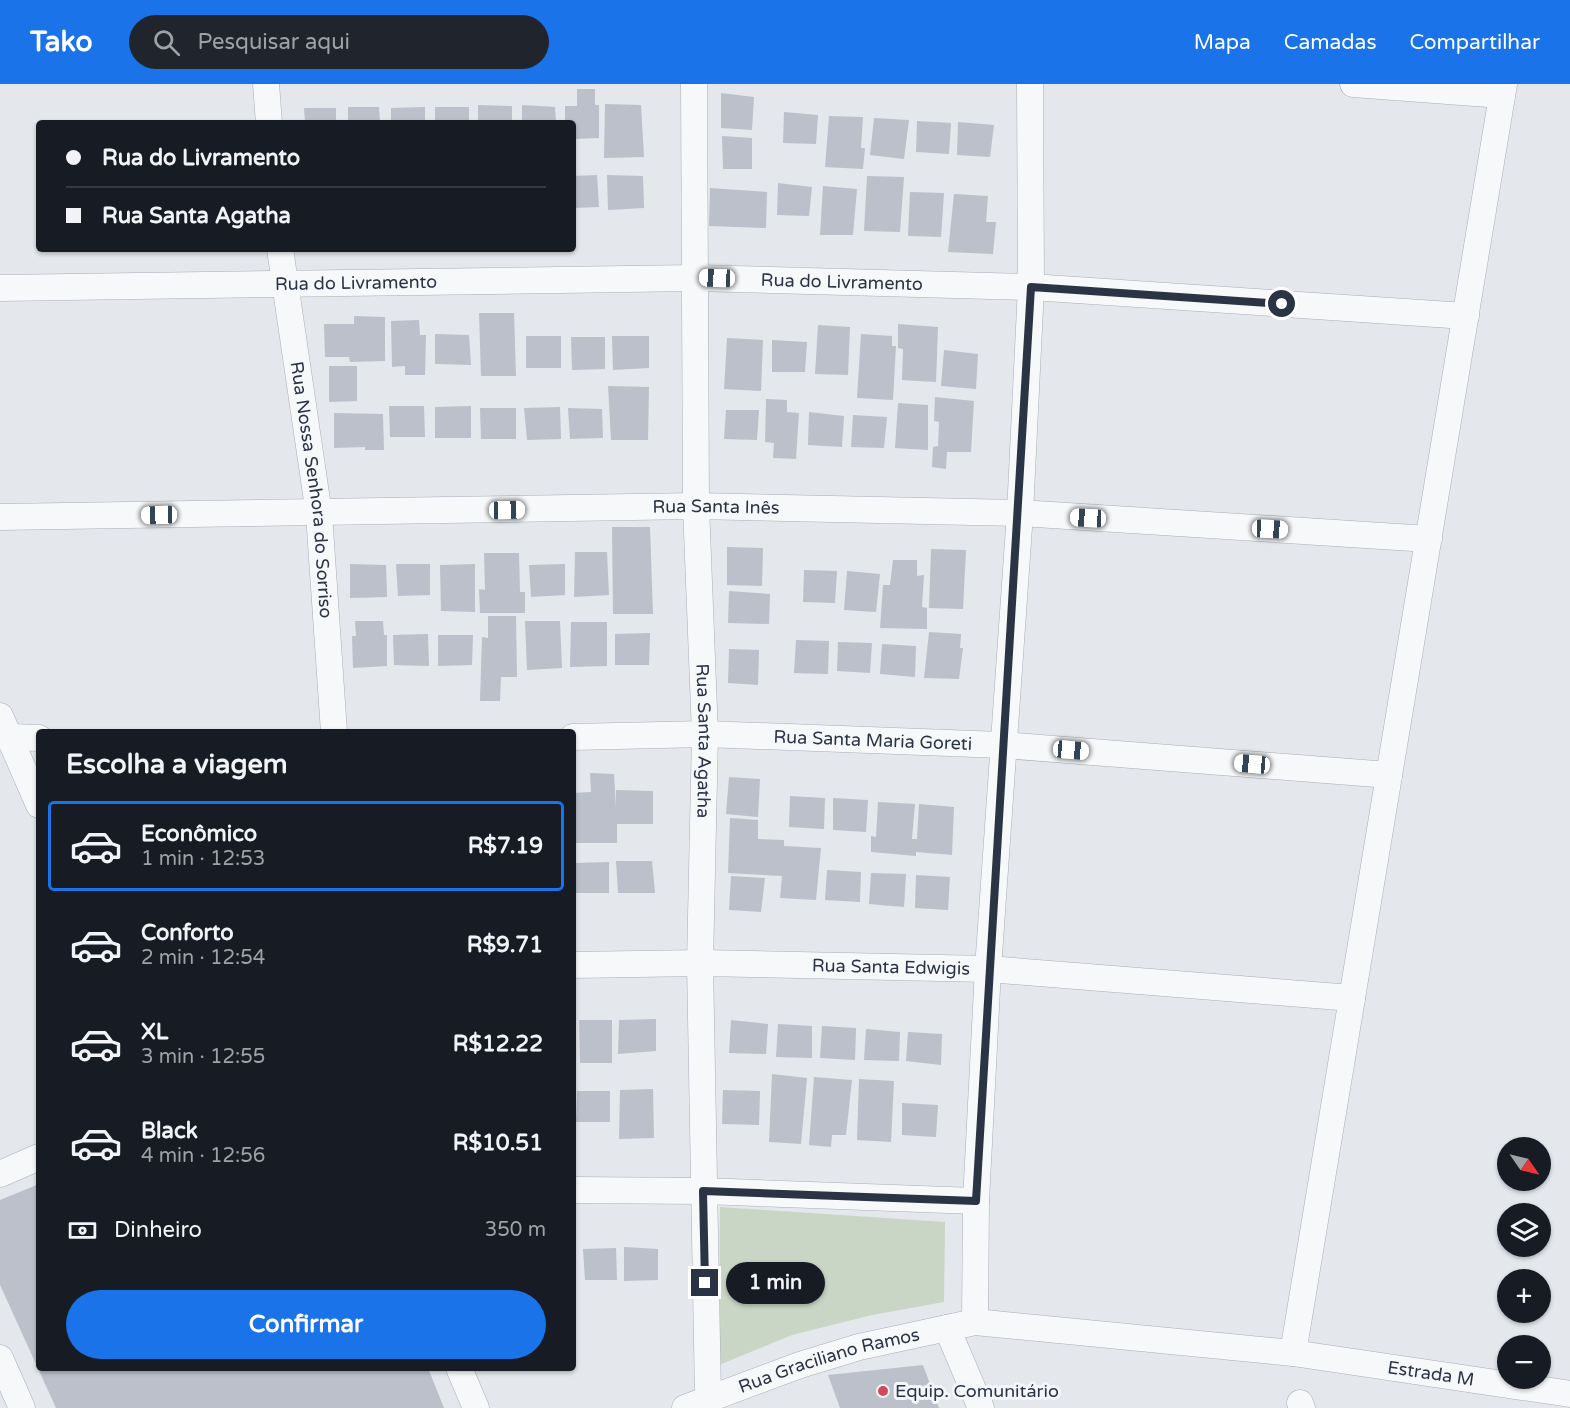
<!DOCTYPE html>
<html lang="pt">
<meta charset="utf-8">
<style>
body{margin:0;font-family:"Varela Round",sans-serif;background:#20242c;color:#f1f3f6;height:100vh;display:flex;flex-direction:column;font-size:22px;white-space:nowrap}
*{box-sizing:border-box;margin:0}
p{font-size:20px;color:#9ea1a6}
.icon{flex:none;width:33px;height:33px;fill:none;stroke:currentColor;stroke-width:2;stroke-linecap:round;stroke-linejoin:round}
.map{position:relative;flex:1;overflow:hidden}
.side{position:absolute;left:36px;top:645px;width:540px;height:642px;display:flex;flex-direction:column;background:#171b24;border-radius:6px;box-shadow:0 2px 4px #0004}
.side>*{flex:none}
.guide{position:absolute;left:36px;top:36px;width:540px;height:132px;border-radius:6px;box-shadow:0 2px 4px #0004;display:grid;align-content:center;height:132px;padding:0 30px;background:#171b24}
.needle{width:39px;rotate:124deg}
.controls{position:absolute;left:1497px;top:1053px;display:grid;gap:12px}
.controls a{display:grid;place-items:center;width:54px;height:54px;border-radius:50%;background:#171b24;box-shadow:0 2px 4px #0004;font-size:30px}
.end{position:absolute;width:27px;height:27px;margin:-14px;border:8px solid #2b3445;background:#fff;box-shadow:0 0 0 3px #fff}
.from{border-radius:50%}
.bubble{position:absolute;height:42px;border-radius:21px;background:#171b24;box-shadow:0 2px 4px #0004;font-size:20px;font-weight:700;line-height:42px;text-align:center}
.car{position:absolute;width:18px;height:36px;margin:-18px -9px;border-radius:8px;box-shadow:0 0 4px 2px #0007;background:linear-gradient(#fff 24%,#345 0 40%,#fff 0 76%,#345 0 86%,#fff 0)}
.guide b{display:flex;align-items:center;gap:21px;height:57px;font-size:22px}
.guide b+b{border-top:2px solid #363941}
.guide i{width:15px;height:15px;background:#f1f3f6}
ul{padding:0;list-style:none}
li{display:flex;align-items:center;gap:18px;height:90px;margin:0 12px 9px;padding:0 18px;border:3px solid transparent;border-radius:6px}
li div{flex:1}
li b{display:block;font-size:22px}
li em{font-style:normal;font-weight:700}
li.on{border-color:#1a73e8}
li>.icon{width:54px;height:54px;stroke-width:1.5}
h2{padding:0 30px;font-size:27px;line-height:72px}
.pay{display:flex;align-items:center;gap:15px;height:66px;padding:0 30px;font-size:22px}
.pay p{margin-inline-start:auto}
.action{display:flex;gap:12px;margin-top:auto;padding:12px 30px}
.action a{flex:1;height:69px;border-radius:36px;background:#1a73e8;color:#fff;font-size:24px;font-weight:700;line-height:69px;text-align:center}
header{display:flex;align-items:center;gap:36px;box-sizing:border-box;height:84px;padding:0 30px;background:#1a73e8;color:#fff}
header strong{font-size:28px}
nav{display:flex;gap:33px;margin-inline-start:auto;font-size:21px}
.search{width:420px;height:54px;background:#20242c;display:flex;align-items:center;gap:15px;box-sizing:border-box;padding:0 21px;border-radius:33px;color:#9ea1a6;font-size:22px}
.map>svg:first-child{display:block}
.green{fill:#c9d6c5}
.building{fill:#bbc0ca}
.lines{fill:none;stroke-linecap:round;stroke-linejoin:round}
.minor-casing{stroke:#a9aeb7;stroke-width:27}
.minor{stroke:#f7f8fa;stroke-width:26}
.route{stroke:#2b3445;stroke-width:8}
.poi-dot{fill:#d1495b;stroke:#f4f6f9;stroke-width:2}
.labels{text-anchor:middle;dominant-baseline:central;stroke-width:6;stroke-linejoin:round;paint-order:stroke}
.street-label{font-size:18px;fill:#2b3445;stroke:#f4f6f9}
.poi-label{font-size:18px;fill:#2b3445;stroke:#f4f6f9;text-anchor:start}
</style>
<header>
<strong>Tako</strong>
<div class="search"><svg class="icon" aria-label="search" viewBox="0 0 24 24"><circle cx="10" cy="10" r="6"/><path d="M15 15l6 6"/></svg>Pesquisar aqui</div>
<nav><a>Mapa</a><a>Camadas</a><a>Compartilhar</a></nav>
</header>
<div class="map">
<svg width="1570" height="1324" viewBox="0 0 1570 1324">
<rect width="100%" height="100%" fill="#e4e7ec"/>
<path class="green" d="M 720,1123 L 945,1138 L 944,1218 L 872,1231 L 792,1251 L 719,1281 Z"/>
<g class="building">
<path d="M 577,5 L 595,5 L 595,21 L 599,21 L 599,54 L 573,55 L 573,39 L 565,39 L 565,22 L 577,22 Z"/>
<path d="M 721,9 L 754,13 L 752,46 L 721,44 Z"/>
<path d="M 605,20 L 641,21 L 644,73 L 604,74 Z"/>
<path d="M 478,21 L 512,22 L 512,39 L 478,39 Z"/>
<path d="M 522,21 L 555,23 L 556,39 L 522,39 Z"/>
<path d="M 348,23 L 379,23 L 380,39 L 348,39 Z"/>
<path d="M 425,23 L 425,39 L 391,39 L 391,24 Z"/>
<rect x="435" y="23" width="34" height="16"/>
<path d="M 304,24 L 336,24 L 336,39 L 305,39 Z"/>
<path d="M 784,28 L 818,31 L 816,60 L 783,59 Z"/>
<path d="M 829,32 L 863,33 L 861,64 L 865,64 L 863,85 L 825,83 Z"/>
<path d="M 874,34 L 909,36 L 904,75 L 870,71 Z"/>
<path d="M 917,37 L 951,39 L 949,70 L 916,68 Z"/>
<path d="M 958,38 L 994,41 L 990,73 L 957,71 Z"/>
<path d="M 722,52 L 752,54 L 752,85 L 723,85 Z"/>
<path d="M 597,91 L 599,123 L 573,124 L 573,92 Z"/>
<path d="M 607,91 L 643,92 L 644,124 L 608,126 Z"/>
<path d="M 867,92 L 904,93 L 900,148 L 864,147 Z"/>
<path d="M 778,99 L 812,103 L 809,132 L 777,131 Z"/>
<path d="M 823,102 L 857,105 L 853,151 L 820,151 Z"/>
<path d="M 710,104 L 767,108 L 766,144 L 709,142 Z"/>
<path d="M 910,108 L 944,109 L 941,153 L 908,152 Z"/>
<path d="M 954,110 L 988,112 L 986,138 L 996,138 L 993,170 L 948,168 Z"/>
<path d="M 479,229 L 514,229 L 516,292 L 481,292 Z"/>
<path d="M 354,232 L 385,233 L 385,277 L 350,278 L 349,273 L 325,273 L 324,240 L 354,240 Z"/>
<path d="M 419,236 L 420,251 L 426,251 L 425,291 L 405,291 L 405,282 L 392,283 L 391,237 Z"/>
<path d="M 898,240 L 938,243 L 936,298 L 902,296 L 903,265 L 898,264 Z"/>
<path d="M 818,241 L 850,243 L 848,291 L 815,290 Z"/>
<path d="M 435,250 L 469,251 L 471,281 L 435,280 Z"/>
<path d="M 861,250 L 892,252 L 892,262 L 896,262 L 893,316 L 857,314 Z"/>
<rect x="526" y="252" width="35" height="32"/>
<path d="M 612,252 L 649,252 L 649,284 L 613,286 Z"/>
<path d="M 571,253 L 605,253 L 605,285 L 572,286 Z"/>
<path d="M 727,254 L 763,256 L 761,307 L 724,305 Z"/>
<path d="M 772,256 L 807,258 L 805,288 L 772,288 Z"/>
<path d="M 944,266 L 978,270 L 976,305 L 941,302 Z"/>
<path d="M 329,282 L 357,282 L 357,317 L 329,318 Z"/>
<path d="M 608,302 L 649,303 L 648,356 L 611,356 Z"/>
<path d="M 935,313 L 974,317 L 971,368 L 947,368 L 946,385 L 932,383 L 933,363 L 938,362 L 939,338 L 934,337 Z"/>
<path d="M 766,315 L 787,316 L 787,328 L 799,329 L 796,375 L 773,374 L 774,359 L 765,358 Z"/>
<path d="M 898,319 L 928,321 L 928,366 L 895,364 Z"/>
<path d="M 389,322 L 424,322 L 425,353 L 390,353 Z"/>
<path d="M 471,322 L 471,354 L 435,354 L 435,323 Z"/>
<path d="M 560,323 L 561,355 L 527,356 L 524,324 Z"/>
<path d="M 480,324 L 516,324 L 516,355 L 481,355 Z"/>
<path d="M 568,324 L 602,325 L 603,354 L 570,355 Z"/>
<path d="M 726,326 L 759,326 L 757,356 L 724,355 Z"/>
<path d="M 809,328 L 844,332 L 842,363 L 808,361 Z"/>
<path d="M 334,329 L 383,330 L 384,366 L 365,366 L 365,363 L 334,364 Z"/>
<path d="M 853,331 L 887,333 L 884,364 L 851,363 Z"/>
<path d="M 612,443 L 650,443 L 653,530 L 613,530 Z"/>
<path d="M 727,463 L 763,464 L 762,502 L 727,501 Z"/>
<path d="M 931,465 L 966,466 L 963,525 L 929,524 Z"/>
<path d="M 575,468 L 607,468 L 609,511 L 574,513 Z"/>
<path d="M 484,469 L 519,469 L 520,508 L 525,508 L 525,529 L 480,529 L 479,505 L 485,506 Z"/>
<path d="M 893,476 L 917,476 L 917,492 L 924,491 L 922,523 L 927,524 L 927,545 L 880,544 L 883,501 L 890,501 Z"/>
<path d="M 350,480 L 386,481 L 387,513 L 350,514 Z"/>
<path d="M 396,480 L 430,480 L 430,511 L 398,512 Z"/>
<path d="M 475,480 L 475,528 L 441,527 L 440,481 Z"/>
<path d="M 565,480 L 565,511 L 531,513 L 529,481 Z"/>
<path d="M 804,486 L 837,487 L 835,519 L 803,518 Z"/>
<path d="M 847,487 L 880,490 L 876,528 L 844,526 Z"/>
<path d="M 729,507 L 770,510 L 769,540 L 728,539 Z"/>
<path d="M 488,532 L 516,532 L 517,593 L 501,593 L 500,617 L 480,617 L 482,553 L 488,554 Z"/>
<path d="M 355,537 L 383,537 L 384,551 L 387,551 L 387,582 L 353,584 L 352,552 L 356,552 Z"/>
<path d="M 525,537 L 560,537 L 562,584 L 527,586 Z"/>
<path d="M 571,538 L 607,538 L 607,582 L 570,583 Z"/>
<path d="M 929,548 L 961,550 L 960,564 L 963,564 L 959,595 L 924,594 Z"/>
<path d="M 650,549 L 649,581 L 615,581 L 615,550 Z"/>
<path d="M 428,550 L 429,582 L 394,581 L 393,551 Z"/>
<path d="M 438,551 L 473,551 L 472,581 L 438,582 Z"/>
<path d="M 796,556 L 829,557 L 828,590 L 794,589 Z"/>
<path d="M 838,558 L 872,559 L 870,589 L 837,587 Z"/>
<path d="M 882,560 L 916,562 L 915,593 L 880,590 Z"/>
<path d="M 729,565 L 759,566 L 758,601 L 728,599 Z"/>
<path d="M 590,689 L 614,690 L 616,724 L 616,706 L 653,707 L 653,740 L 617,740 L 617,759 L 573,759 L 573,709 L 591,708 Z"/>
<path d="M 729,693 L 760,695 L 758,733 L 726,730 Z"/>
<path d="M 790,712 L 825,714 L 824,745 L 789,743 Z"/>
<path d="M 833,714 L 868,716 L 866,748 L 833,746 Z"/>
<path d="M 878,718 L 915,720 L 912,755 L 917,755 L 919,720 L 954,723 L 952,771 L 916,768 L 916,772 L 871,768 L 871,752 L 876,753 Z"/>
<path d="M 730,734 L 758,736 L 758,755 L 784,756 L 784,762 L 821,764 L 816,816 L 780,814 L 782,792 L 728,789 Z"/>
<path d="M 616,777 L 652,777 L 655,809 L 618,809 Z"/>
<path d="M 609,778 L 609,809 L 576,809 L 574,779 Z"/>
<path d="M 827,786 L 861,788 L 860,818 L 825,816 Z"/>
<path d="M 871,789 L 906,790 L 904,823 L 869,820 Z"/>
<path d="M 916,791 L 950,793 L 948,826 L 915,824 Z"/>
<path d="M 731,792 L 765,794 L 761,828 L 729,826 Z"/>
<path d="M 656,935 L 656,967 L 618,970 L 619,936 Z"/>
<path d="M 579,936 L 612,936 L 612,979 L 580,979 Z"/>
<path d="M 731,936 L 768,940 L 766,970 L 729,969 Z"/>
<path d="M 778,940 L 812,942 L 812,974 L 776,973 Z"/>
<path d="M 822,942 L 856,944 L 855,976 L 820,974 Z"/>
<path d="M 866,945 L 900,948 L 899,977 L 864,976 Z"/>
<path d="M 908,948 L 942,950 L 941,981 L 906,977 Z"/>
<path d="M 573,988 L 576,988 L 575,1007 L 573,1007 Z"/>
<path d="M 772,990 L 807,994 L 801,1060 L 769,1058 Z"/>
<path d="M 814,993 L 852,996 L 846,1051 L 832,1051 L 831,1063 L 809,1061 Z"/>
<path d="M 859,995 L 894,997 L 891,1058 L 857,1056 Z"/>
<path d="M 653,1005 L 654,1054 L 619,1055 L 620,1006 Z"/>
<path d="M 723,1006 L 760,1007 L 759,1041 L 722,1040 Z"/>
<path d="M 577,1007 L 610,1007 L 610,1038 L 576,1038 Z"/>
<path d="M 902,1019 L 938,1021 L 936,1053 L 902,1051 Z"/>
<path d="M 39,1100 L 39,1284 L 428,1284 L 444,1324 L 56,1324 L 0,1201 L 0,1116 Z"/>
<path d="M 624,1163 L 658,1165 L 658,1196 L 624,1197 Z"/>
<path d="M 616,1164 L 617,1196 L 585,1196 L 583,1165 Z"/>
<path d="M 923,1281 L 939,1324 L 840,1324 L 828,1291 Z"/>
</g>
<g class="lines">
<g class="minor-casing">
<g id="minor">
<path d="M 266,0 L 269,39"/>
<path id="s1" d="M 694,0 L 696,422 L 705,650 L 700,879 L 708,1313"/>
<path d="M 1353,0 L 1502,11"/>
<path id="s2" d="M 280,165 L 319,430 L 334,648"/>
<path id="s3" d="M 0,204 L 694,194 L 1031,203 L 1466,232"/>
<path id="s4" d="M 0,433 L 696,422 L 1020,429 L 1429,455"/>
<path d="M 0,632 L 39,721"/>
<path d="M 10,653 L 39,654"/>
<path id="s5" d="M 573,653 L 705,650 L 1002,661 L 1389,691"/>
<path id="s6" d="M 573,881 L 700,879 L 988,885 L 1352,914"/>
<path d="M 0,1090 L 39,1073"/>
<path d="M 573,1106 L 703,1107 L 976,1117"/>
<path d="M 975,1238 L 976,1117 L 988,885 L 1020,429 L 1031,203 L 1030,0"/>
<path d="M 947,1244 L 981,1324"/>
<path d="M 1293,1269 L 1504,0"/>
<path d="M 0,1274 L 22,1324"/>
<path d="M 459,1284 L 476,1324"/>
<path d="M 1300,1319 L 1302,1324"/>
<path id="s7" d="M 685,1324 L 800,1281 L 859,1263 L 975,1238 L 1293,1269 L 1570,1310"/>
</g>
</g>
<use href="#minor" class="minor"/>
</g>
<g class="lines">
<path class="route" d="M 705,1199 L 703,1107 L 976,1117 C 992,812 1015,508 1031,203 L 1282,220"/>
</g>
<circle class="poi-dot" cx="883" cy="1307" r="6"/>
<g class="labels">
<g class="street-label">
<text stroke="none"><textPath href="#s3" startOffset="356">Rua do Livramento</textPath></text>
<text stroke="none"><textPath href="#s3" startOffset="842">Rua do Livramento</textPath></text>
<text stroke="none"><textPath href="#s2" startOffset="243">Rua Nossa Senhora do Sorriso</textPath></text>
<text stroke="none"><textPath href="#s4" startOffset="716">Rua Santa Inês</textPath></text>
<text stroke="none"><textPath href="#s5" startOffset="300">Rua Santa Maria Goreti</textPath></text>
<text stroke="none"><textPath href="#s1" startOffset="657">Rua Santa Agatha</textPath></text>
<text stroke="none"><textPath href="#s6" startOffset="318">Rua Santa Edwigis</textPath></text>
<text stroke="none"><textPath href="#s7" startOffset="152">Rua Graciliano Ramos</textPath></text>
<text stroke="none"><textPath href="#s7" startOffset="762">Estrada M</textPath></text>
</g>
<g class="poi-label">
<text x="895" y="1307">Equip. Comunitário</text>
</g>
</g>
</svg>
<div class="controls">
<a><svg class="needle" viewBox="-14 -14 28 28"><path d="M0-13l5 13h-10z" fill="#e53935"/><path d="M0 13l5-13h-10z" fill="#9ea1a6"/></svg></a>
<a><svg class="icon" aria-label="layers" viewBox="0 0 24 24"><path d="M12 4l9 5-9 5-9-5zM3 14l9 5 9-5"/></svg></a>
<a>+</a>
<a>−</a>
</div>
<i class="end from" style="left:1282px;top:220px"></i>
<i class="end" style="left:705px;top:1199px"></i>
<div class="bubble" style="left:726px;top:1178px;width:99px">1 min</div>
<i class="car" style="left:717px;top:194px;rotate:272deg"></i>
<i class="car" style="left:507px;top:426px;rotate:89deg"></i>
<i class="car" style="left:159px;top:431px;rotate:269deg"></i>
<i class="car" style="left:1088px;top:434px;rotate:273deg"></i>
<i class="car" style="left:1270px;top:445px;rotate:93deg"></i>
<i class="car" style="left:1071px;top:666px;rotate:95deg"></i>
<i class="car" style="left:1252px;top:680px;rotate:275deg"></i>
<div class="guide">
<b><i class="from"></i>Rua do Livramento</b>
<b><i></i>Rua Santa Agatha</b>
</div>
<section class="side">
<h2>Escolha a viagem</h2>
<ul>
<li class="on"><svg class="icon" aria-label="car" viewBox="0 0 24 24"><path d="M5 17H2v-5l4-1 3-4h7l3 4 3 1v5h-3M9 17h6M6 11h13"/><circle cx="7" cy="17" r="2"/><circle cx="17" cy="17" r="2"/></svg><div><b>Econômico</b><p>1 min · 12:53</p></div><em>R$7.19</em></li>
<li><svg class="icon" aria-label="car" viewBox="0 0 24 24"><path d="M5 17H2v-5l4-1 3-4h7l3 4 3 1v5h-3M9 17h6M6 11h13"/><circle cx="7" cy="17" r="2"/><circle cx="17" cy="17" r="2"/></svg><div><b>Conforto</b><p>2 min · 12:54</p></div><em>R$9.71</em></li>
<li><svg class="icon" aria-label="car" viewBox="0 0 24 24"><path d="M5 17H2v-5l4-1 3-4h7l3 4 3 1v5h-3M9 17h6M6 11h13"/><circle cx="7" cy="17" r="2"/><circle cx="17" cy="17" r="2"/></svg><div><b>XL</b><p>3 min · 12:55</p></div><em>R$12.22</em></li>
<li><svg class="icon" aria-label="car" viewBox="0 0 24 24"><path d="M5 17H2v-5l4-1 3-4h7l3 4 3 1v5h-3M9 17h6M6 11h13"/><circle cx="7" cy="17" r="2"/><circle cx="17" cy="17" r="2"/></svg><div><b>Black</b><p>4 min · 12:56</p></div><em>R$10.51</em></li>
</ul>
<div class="pay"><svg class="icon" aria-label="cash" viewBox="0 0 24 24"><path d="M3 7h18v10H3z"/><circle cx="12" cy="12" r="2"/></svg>Dinheiro<p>350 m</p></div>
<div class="action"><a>Confirmar</a></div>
</section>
</div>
